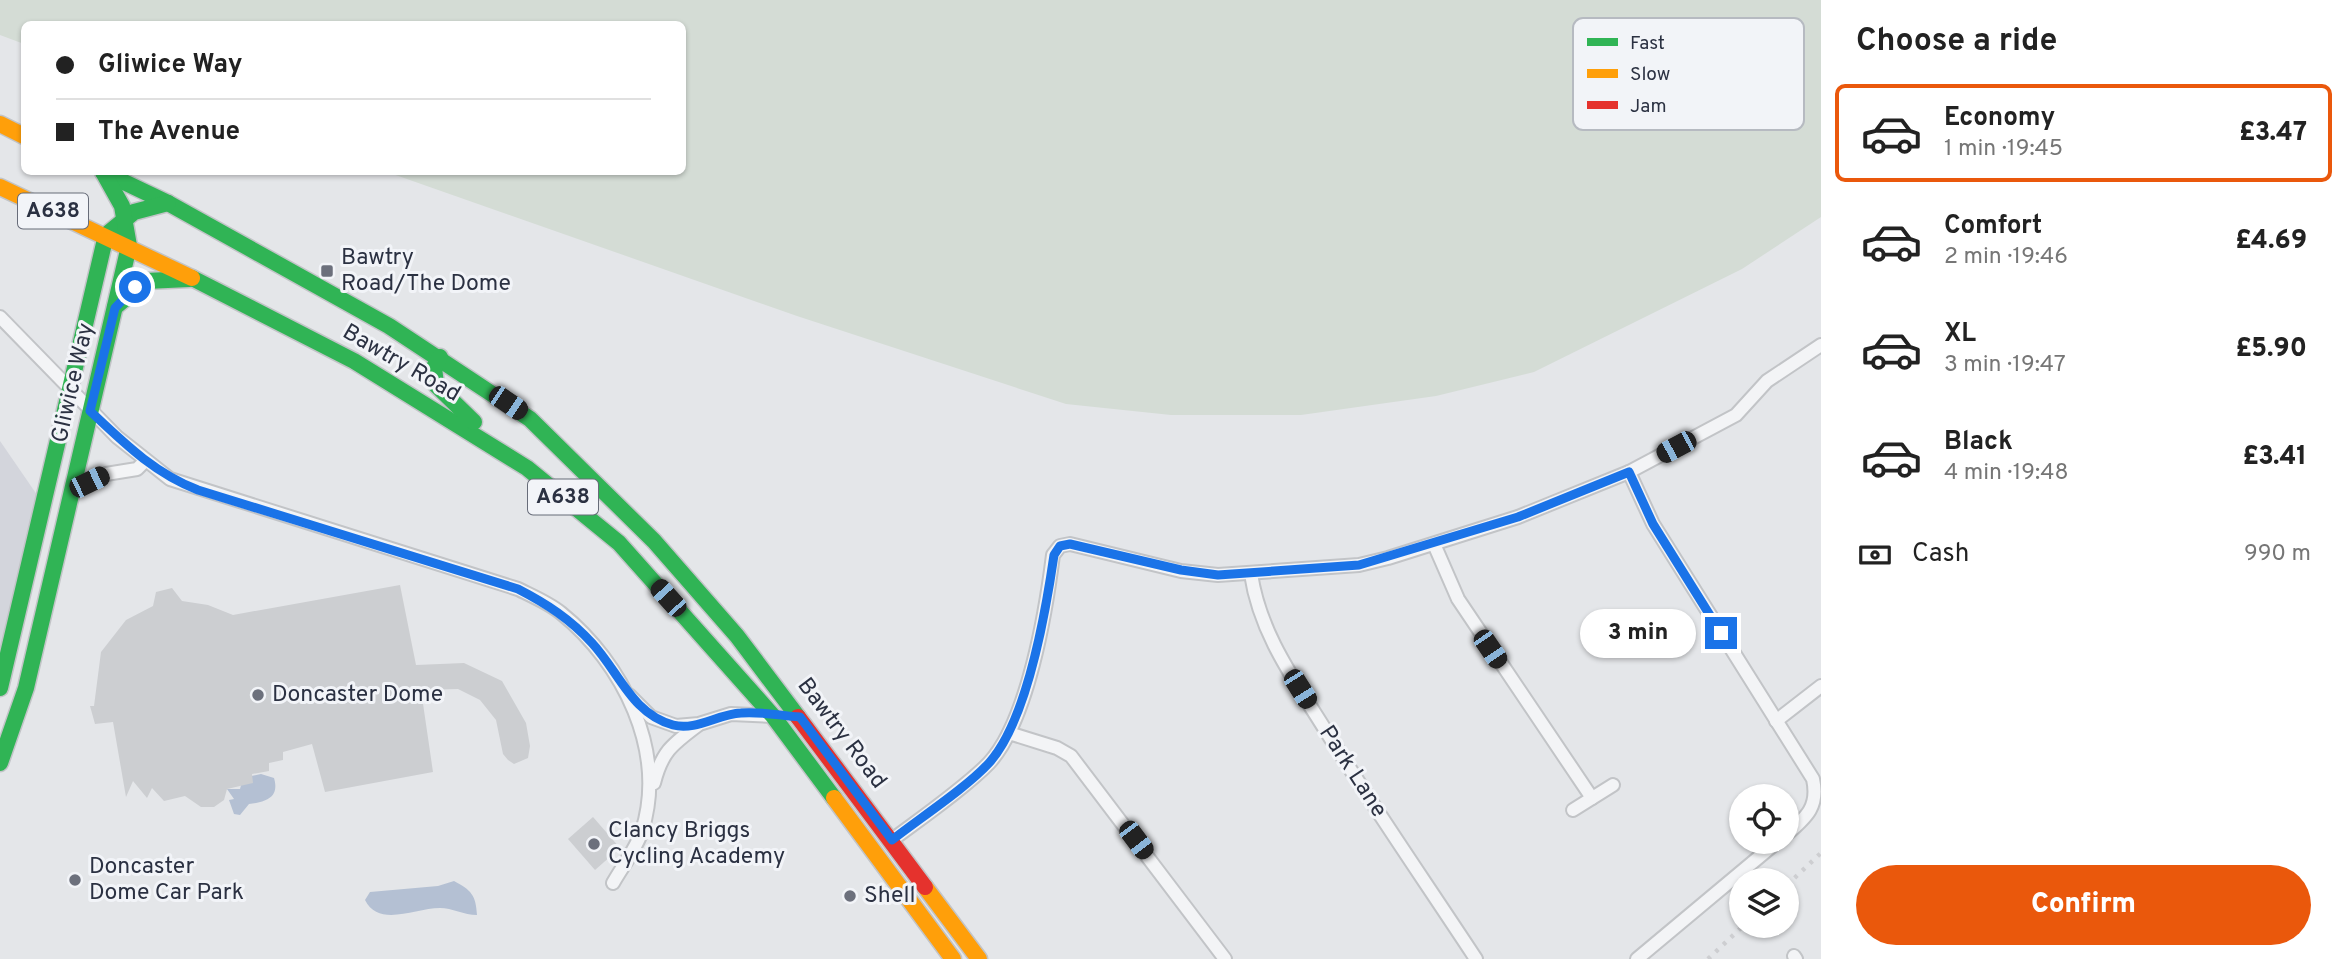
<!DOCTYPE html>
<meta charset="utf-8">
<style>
body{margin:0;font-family:Overpass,sans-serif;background:#f2f2f2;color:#222;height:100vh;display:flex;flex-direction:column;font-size:26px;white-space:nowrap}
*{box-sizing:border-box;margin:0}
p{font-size:23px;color:#767676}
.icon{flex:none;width:38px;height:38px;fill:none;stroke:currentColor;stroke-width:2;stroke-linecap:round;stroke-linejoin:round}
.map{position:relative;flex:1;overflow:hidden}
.panel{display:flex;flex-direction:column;background:#fff;width:525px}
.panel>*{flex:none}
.guide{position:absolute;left:21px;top:21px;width:665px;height:154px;border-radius:10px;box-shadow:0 2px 5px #0004;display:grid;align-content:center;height:154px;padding:0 35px;background:#fff}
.tools{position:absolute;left:1729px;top:784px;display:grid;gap:14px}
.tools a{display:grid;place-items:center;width:70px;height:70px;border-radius:50%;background:#fff;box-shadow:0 2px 5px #0004;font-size:35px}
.end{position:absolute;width:32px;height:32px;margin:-16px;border:9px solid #1a73e8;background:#fff;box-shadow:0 0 0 4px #fff}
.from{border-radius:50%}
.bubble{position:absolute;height:49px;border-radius:24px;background:#fff;box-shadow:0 2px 5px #0004;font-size:23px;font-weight:800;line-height:49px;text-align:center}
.car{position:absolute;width:21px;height:42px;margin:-21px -10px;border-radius:9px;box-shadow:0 0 5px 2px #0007;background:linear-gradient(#222 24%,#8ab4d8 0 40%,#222 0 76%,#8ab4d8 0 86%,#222 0)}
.guide b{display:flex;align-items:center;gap:24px;height:66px;font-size:26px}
.guide b+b{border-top:2px solid #e0e0e0}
.guide i{width:18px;height:18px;background:#222}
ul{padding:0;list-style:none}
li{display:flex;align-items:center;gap:21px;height:98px;margin:0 14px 10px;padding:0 21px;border:4px solid transparent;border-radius:10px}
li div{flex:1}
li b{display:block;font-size:26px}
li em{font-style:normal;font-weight:800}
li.current{border-color:#ea580c}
li>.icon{width:63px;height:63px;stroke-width:1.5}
h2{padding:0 35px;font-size:32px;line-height:84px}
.pay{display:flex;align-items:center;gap:18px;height:77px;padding:0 35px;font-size:26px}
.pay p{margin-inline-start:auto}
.cta{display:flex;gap:14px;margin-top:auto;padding:14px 35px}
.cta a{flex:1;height:80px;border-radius:42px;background:#ea580c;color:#fff;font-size:28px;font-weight:800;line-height:80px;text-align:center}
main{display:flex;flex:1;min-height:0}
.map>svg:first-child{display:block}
.built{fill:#d3d5dc}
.green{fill:#d4dcd5}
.water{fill:#b4c0d3}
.building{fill:#ccced1}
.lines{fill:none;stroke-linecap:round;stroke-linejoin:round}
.street-casing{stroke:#c2c4c7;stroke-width:16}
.fast-casing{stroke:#c2c4c7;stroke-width:19}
.slow-casing{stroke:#c2c4c7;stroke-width:19}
.jam-casing{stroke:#c2c4c7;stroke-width:19}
.street{stroke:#f3f4f6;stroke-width:12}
.fast{stroke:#30b455;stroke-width:16}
.slow{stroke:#ff9f0a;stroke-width:16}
.jam{stroke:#e5322d;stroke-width:16}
.rail{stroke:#cdced1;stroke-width:4.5;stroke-dasharray:3.5 7;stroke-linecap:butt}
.route{stroke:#1a73e8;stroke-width:9}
.poi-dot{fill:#6c707c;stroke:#f2f4f8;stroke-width:2.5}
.labels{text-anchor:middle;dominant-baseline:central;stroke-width:6;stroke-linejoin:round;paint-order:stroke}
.shield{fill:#f2f4f8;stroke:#676c79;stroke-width:2}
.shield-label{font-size:21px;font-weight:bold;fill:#2b3142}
.poi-label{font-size:23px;fill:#2b3142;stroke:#f2f4f8;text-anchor:start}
.street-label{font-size:23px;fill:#2b3142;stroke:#f2f4f8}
.key{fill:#f2f4f8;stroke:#b6bac1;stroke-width:2}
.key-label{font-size:19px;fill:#2b3142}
</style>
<main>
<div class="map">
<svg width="1821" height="959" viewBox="0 0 1821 959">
<rect width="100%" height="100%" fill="#e4e6e9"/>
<path class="built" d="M 0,441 L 44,505 L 0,688 Z"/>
<path class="green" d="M 0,0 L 1821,0 L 1821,217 L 1742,269 L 1534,372 L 1436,396 L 1301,415 L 1171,415 L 1066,404 L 797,316 L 387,172 L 682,172 L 682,24 L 24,24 L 24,44 L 0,35 Z"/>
<g class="water">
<path d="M 261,774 L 274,778 C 280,798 265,802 249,804 L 240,815 L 234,814 L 229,800 L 234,799 L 227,789 L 240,789 L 243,778 Z"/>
<path d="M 454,881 C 471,890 476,895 477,915 C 464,915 452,908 440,908 C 415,908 379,928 365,900 L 370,892 L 438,886 Z"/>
</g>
<g class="building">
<path d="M 400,585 L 416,665 L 464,663 L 502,681 L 526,723 L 530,746 L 528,758 L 514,764 L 508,760 L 503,754 L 496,720 L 480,700 L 458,689 L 421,690 L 433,772 L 325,792 L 312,744 L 283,752 L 283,760 L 269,763 L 269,771 L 252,774 L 253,783 L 227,789 L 224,800 L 214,807 L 201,807 L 185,796 L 164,801 L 152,788 L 147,798 L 133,781 L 126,797 L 113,722 L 95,724 L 90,706 L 94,706 L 101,652 L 126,620 L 153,606 L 156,592 L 172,588 L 182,601 L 208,605 L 233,615 Z"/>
<path d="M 593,817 L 620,848 L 595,870 L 568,839 Z"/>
</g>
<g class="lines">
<g class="street-casing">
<g id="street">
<path d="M 0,317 L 117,437 L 170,479 L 518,589 C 532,596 549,603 561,613 C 623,663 667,751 642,831 C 636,849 622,867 613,883"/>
<path d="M 1629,472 L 1653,524 L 1813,779 C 1819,806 1807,817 1787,834"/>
<path d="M 73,491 L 106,474 L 137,469 L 145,461"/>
<path d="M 1434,544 L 1458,599 L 1592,798"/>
<path d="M 1251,574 C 1260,634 1295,681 1326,731 C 1374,808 1426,883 1476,959"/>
<path d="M 629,695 L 651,717 L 676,726 L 699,724 L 731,714 L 772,716"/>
<path d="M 1776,721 L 1821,686"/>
<path d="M 1009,733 L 1057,748 L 1071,756 L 1225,959"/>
<path d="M 654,783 C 662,751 673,744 698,725"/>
<path d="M 1573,810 L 1613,785"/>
<path d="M 892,840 C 920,819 966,787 989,763 C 1028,721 1046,611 1053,555 L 1060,546 L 1070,544 L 1181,571 L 1218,575 L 1359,565 L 1388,558 L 1518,517 L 1629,472 L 1736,415 L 1767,381 L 1821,345"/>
<path d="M 1794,956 L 1796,959"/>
<path d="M 1637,959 L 1777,842"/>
</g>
</g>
<g class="fast-casing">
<g id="fast">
<path d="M 103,172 L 168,203 L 389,326 L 530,419 L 654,541 L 737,636 L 798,717"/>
<path d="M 192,278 L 354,361 L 527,468 L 619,543 L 773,716 L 834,798"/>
<path d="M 115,307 L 146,281 L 189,279"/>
<path d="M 440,357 L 434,367 L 436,385 L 474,422"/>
<path d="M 0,688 L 106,235 L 134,212 L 168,203"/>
<path d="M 0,763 L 26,688 L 129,246 L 122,206 L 103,172"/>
</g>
</g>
<g class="slow-casing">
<g id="slow">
<path d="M 0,124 L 24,136"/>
<path d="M 0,187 L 192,278"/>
<path d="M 834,798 L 953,959"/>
<path d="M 925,887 L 979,959"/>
</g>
</g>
<g class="jam-casing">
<path id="jam" d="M 798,717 L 925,887"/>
</g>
<use href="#street" class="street"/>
<use href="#fast" class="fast"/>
<use href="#slow" class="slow"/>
<use href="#jam" class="jam"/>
<g class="rail">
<path d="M 1787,885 L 1821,853"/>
<path d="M 1708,959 L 1743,926"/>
</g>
</g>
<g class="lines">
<path class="route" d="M 135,287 L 115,308 L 90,411 C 124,443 154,473 198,490 L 518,589 C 547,604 570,619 592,643 C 619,672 632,714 673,725 C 696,731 718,714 741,713 C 760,711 781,716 800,717 L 892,840 C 920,818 966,788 989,763 C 1027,721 1046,610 1054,555 L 1060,546 L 1070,544 L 1181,570 L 1218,575 L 1359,565 L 1518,517 L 1629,472 L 1653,524 L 1721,633"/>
</g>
<g class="poi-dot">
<rect x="320" y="264" width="14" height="14" rx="3.5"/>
<circle cx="258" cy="695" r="7"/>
<circle cx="594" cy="844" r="7"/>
<circle cx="75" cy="880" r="7"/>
<circle cx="850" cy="896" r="7"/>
</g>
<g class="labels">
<g class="shield">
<rect x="18" y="193.5" width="70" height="35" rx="5"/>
<rect x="528" y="479.5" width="70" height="35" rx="5"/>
</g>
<g class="shield-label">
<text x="53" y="211">A638</text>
<text x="563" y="497">A638</text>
</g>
<g class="poi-label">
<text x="341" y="258">Bawtry<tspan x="341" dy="26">Road/The Dome</tspan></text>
<text x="272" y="695">Doncaster Dome</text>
<text x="608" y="831">Clancy Briggs<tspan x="608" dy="26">Cycling Academy</tspan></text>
<text x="89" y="867">Doncaster<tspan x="89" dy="26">Dome Car Park</tspan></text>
<text x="864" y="896">Shell</text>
</g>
<g class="street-label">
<text transform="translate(401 364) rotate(30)">Bawtry Road</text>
<text transform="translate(74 383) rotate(-77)">Gliwice Way</text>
<text transform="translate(841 734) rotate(53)">Bawtry Road</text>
<text transform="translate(1352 772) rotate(57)">Park Lane</text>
</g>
</g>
<rect x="1573" y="18" width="231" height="112" rx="10" class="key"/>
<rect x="1587" y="38" width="31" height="8" fill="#30b455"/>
<rect x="1587" y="69" width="31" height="9" fill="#ff9f0a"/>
<rect x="1587" y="101" width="31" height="8" fill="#e5322d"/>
<g class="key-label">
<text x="1630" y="49">Fast</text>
<text x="1630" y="80">Slow</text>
<text x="1630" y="112">Jam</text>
</g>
</svg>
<div class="tools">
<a><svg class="icon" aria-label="locate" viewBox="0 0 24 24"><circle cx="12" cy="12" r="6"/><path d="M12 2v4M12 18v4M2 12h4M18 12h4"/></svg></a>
<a><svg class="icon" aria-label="layers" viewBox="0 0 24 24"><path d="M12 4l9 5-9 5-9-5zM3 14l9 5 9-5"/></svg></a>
</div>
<i class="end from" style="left:135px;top:287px"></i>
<i class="end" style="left:1721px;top:633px"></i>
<div class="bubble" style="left:1580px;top:609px;width:116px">3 min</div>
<i class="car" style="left:508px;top:403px;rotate:124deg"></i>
<i class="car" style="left:1676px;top:447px;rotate:242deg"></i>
<i class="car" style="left:89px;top:482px;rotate:64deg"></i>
<i class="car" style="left:668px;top:598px;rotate:318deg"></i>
<i class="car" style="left:1490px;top:649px;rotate:146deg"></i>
<i class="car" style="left:1300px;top:689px;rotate:148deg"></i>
<i class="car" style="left:1136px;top:840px;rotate:143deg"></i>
<div class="guide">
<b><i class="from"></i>Gliwice Way</b>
<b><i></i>The Avenue</b>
</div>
</div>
<section class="panel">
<h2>Choose a ride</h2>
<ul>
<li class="current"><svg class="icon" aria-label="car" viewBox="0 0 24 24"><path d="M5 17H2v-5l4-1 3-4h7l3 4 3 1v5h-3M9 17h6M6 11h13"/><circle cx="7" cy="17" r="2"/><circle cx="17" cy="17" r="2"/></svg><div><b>Economy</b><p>1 min · 19:45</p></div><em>£3.47</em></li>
<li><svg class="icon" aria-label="car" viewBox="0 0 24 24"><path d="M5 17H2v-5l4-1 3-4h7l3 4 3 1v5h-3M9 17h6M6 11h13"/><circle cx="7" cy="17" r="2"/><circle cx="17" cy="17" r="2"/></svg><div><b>Comfort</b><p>2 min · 19:46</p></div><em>£4.69</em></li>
<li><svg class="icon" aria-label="car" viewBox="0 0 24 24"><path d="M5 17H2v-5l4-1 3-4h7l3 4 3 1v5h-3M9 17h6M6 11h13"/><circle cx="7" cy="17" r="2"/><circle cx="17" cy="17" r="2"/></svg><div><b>XL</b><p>3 min · 19:47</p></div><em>£5.90</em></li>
<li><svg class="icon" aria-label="car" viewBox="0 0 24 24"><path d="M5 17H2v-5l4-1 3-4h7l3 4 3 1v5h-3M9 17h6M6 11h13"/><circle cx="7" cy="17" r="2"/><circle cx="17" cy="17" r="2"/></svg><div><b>Black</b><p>4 min · 19:48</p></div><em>£3.41</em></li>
</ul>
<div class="pay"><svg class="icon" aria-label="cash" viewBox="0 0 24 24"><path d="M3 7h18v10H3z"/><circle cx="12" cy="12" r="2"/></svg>Cash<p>990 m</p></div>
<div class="cta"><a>Confirm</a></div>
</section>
</main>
